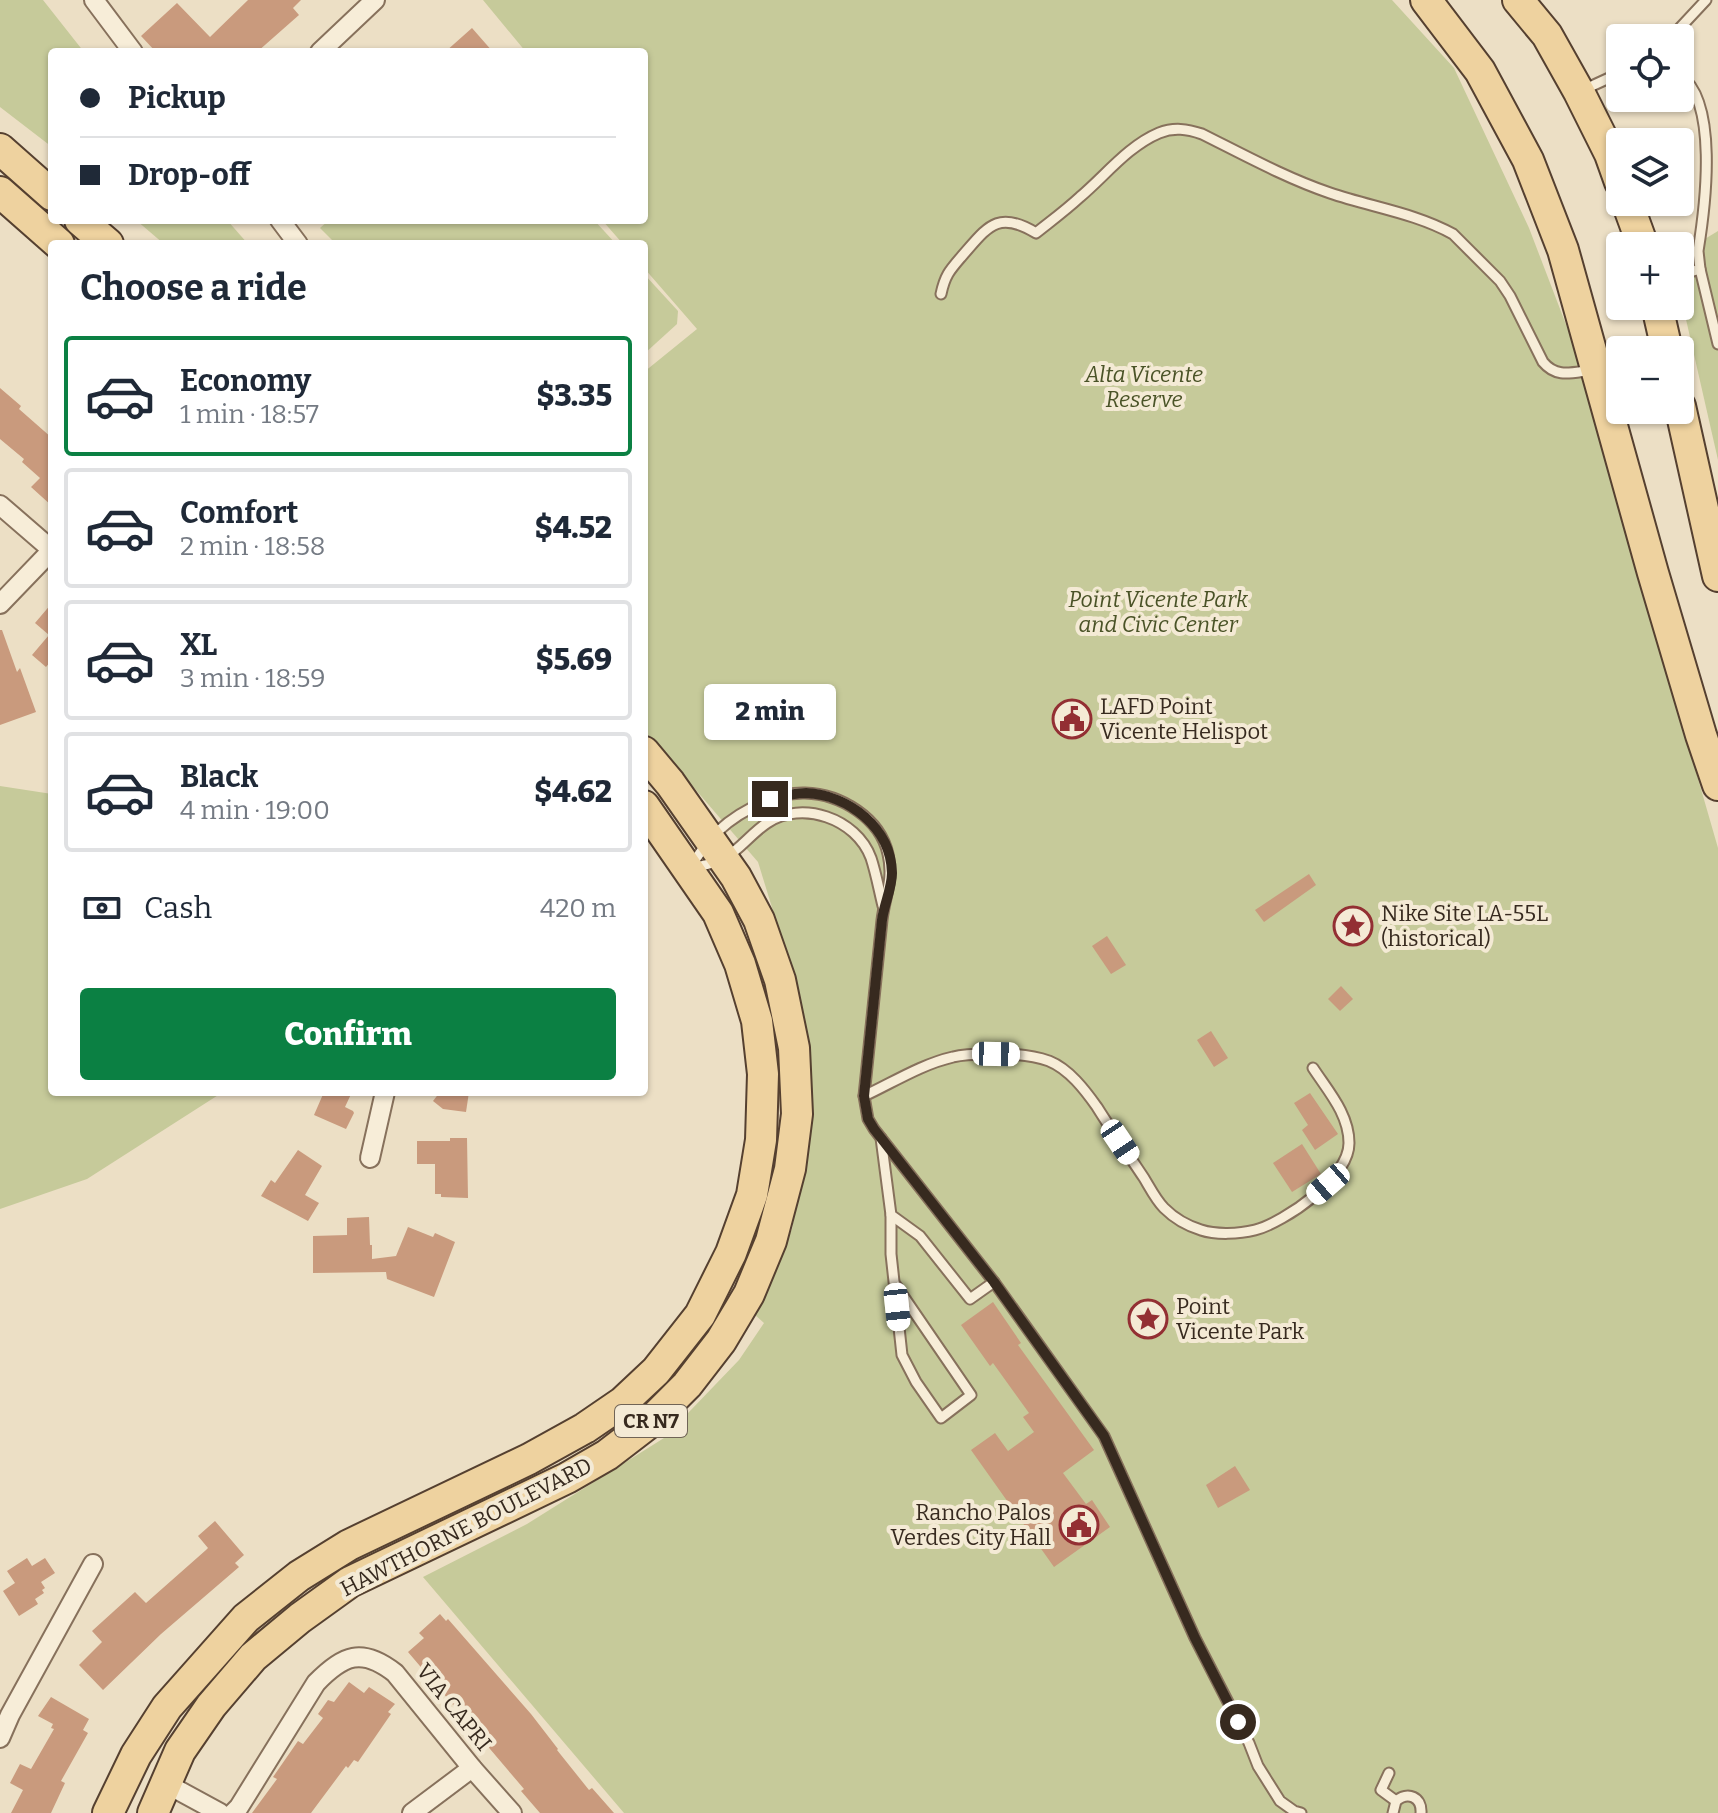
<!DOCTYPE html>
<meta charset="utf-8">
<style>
body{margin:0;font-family:Bitter,serif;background:#f6f6f7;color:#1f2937;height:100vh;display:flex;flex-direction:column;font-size:30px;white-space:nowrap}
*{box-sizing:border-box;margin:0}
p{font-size:26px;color:#747a83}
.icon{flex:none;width:44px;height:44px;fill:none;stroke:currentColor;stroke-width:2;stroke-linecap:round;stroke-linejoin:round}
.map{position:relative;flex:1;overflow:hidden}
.drawer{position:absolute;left:48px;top:240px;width:600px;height:856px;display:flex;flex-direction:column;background:#fff;border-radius:8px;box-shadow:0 2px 6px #0004}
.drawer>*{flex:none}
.top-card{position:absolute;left:48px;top:48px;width:600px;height:176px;border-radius:8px;box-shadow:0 2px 6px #0004;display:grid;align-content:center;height:176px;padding:0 32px;background:#fff}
.controls{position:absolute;left:1606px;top:24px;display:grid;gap:16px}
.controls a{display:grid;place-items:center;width:88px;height:88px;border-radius:8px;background:#fff;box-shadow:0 2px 6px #0004;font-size:40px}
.end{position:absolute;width:36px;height:36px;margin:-18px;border:10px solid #372a1f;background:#fff;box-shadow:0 0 0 4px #fff}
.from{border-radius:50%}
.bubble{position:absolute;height:56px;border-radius:8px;background:#fff;box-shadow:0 2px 6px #0004;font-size:26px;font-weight:800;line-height:56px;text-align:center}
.car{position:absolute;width:24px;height:48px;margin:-24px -12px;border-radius:10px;box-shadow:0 0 6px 2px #0007;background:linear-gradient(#fff 24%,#345 0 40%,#fff 0 76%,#345 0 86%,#fff 0)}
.top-card b{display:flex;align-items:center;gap:28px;height:76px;font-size:30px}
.top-card b+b{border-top:2px solid #e0e1e3}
.top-card i{width:20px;height:20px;background:#1f2937}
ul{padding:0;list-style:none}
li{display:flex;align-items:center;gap:24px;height:120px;margin:0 16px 12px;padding:0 16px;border:4px solid #e0e1e3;border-radius:8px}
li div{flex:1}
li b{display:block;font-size:30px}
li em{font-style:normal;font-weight:800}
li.active{border-color:#0b8043}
li>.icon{width:72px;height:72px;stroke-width:1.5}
h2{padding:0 32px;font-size:36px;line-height:96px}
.pay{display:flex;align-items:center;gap:20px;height:88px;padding:0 32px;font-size:30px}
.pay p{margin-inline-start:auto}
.cta{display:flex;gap:16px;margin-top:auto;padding:16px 32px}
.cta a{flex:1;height:92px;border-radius:8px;background:#0b8043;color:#fff;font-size:32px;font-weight:800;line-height:92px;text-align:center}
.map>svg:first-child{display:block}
.green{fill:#c6ca9a}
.building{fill:#c99a7d}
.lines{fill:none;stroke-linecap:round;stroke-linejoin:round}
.lane-casing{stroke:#87715c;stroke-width:13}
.street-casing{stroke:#87715c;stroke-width:22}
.primary-casing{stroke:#554030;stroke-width:34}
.lane{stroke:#f7edd8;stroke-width:9}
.street{stroke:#f7edd8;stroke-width:18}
.primary{stroke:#eed29f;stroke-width:30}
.route{stroke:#372a1f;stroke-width:10}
.labels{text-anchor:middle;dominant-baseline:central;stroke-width:8;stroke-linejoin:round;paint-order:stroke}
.shield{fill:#f4ead5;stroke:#706456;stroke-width:2}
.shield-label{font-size:20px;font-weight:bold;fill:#372a1f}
.park-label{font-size:22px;font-style:italic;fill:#4a5327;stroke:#f4ead5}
.poi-label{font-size:22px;fill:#372a1f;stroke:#f4ead5;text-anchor:start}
.street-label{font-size:22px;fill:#372a1f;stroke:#f4ead5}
</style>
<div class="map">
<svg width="1718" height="1813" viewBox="0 0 1718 1813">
<rect width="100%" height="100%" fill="#ecdfc5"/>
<g class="green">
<path d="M 0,0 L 43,0 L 84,52 L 52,52 L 52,147 L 0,107 Z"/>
<path d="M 483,0 L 1392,0 L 1454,68 L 1529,228 L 1570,335 L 1718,848 L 1718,1813 L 624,1813 L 423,1577 L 527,1524 L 664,1438 L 739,1360 L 764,1323 L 754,1314 L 792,1229 L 806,1151 L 794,979 L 758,862 L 644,730 L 644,372 L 697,329 L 644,268 L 644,244 L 623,244 L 602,220 L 644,220 L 644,52 L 526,52 Z"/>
<path d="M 136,220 L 227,220 L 248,244 L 164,244 Z"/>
<path d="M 329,220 L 594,220 L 616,244 L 336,244 L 320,228 Z"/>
<path d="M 1718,231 L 1718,460 L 1680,293 L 1680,254 Z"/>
<path d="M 644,274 L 678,311 L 677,324 L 644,354 Z"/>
<path d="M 0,786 L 52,794 L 52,1092 L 223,1092 L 87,1179 L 0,1209 Z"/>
</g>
<g class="building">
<path d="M 248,0 L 301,0 L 293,8 L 299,15 L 257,52 L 156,52 L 141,36 L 177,3 L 210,37 Z"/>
<path d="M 472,28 L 493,52 L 445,52 Z"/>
<path d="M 0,388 L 21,406 L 19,409 L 52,438 L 52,506 L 31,487 L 40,478 L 22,462 L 24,459 L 0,439 Z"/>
<path d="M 52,603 L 52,660 L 46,667 L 32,655 L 49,635 L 35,623 Z"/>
<path d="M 0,630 L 2,630 L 17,672 L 20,668 L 36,712 L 0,725 Z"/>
<path d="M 1309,874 L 1316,885 L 1264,922 L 1255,910 Z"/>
<path d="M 1107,936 L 1126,965 L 1111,974 L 1092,946 Z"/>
<path d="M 1341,986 L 1353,999 L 1340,1011 L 1328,999 Z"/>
<path d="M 1211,1031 L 1228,1058 L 1214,1067 L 1197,1040 Z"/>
<path d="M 324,1092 L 352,1092 L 345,1107 L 353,1111 L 354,1113 L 346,1129 L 314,1115 Z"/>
<path d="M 440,1092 L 469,1092 L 466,1112 L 443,1109 L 433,1101 Z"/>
<path d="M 1310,1093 L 1338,1134 L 1315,1150 L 1302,1130 L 1308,1125 L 1294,1103 Z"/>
<path d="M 450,1138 L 467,1138 L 468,1198 L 441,1197 L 441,1194 L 435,1194 L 435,1164 L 417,1164 L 417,1141 L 450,1141 Z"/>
<path d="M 1302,1144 L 1321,1174 L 1292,1192 L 1273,1163 Z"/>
<path d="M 298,1150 L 322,1166 L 305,1195 L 319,1203 L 308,1221 L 261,1196 L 271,1180 L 275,1183 Z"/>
<path d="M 369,1217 L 370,1245 L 372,1245 L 372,1259 L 396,1256 L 408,1227 L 433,1237 L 435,1233 L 455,1242 L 434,1297 L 387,1279 L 386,1272 L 313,1273 L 313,1236 L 347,1235 L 347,1218 Z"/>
<path d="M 993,1302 L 1021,1343 L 1018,1345 L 1094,1450 L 1063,1473 L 1086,1504 L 1092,1500 L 1110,1527 L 1054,1567 L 971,1450 L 995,1433 L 1008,1451 L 1034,1432 L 1023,1417 L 1029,1413 L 993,1363 L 990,1366 L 961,1325 Z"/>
<path d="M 1235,1466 L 1250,1490 L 1218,1508 L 1206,1485 Z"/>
<path d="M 215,1521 L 244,1555 L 235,1563 L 239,1567 L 161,1634 L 103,1690 L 79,1665 L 102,1642 L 92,1631 L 135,1592 L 146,1603 L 206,1550 L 208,1548 L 198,1536 Z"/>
<path d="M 27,1558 L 32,1566 L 45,1558 L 55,1573 L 41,1582 L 45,1588 L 42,1590 L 44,1593 L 35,1599 L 38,1604 L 19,1616 L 3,1591 L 15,1583 L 7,1571 Z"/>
<path d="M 440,1614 L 446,1621 L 448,1619 L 531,1714 L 558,1749 L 557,1750 L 589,1790 L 592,1788 L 614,1813 L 540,1813 L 521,1791 L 524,1789 L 479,1736 L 484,1733 L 457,1703 L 454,1706 L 408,1652 L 424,1638 L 419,1633 Z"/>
<path d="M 349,1682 L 364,1693 L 369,1687 L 395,1704 L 388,1712 L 391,1714 L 358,1762 L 354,1760 L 348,1768 L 346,1766 L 311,1813 L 252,1813 L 277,1779 L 273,1777 L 298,1741 L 303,1744 L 323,1718 L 318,1714 L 328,1700 L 334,1702 Z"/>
<path d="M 51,1697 L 89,1719 L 83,1730 L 88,1733 L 61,1781 L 65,1783 L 51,1813 L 11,1813 L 23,1790 L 10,1783 L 20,1764 L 31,1769 L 54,1729 L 51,1728 L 53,1724 L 38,1716 Z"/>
</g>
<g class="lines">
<g class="lane-casing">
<g id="lane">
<path d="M 1674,38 L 1678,30 L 1706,0"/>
<path d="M 1680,75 C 1718,101 1706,202 1698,251 L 1700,269 L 1680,275"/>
<path d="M 1583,90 L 1620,73"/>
<path d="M 1700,269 L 1718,344"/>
<path d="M 941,294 C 945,275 950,270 962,256 C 987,228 997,209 1036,233 C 1051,221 1066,210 1080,197 C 1105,176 1128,146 1159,133 C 1174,127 1187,129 1202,134 C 1244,155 1286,178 1330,193 C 1371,207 1415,213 1453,234 L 1500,281 L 1510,296 L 1543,362 C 1557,379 1573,372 1593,370"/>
<path d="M 691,866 C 697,857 703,848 709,841 C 729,816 773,792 805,793 C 841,794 880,818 888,854 C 894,880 885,895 882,920 C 876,979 870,1037 864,1096 L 868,1119 L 874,1129 L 994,1282 L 1104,1436 L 1195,1638 L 1249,1743 L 1258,1766 L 1280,1801 L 1294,1811 L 1301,1813"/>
<path d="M 694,868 C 704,865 716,863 724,859 C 740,849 752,833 767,823 C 802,800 856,818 871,858 C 876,873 879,890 883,906"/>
<path d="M 864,1096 C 892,1083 922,1064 953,1057 C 968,1053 985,1054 1001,1054 C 1016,1054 1035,1056 1049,1061 C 1069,1069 1085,1090 1097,1107 C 1112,1131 1128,1154 1144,1178 C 1150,1188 1156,1200 1164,1208 C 1174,1218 1188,1226 1201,1230 C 1216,1235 1239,1234 1255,1230 C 1285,1222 1349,1178 1349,1143 C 1349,1114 1328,1091 1313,1068"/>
<path d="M 881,1138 L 891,1215 L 920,1236 L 970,1299 L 994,1282"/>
<path d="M 891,1215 L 891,1254 L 902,1355 L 916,1382 L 941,1418 L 971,1395 L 895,1284"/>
<path d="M 1389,1773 L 1381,1790 L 1396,1801"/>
<path d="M 1393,1813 L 1396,1801 C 1408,1791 1422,1797 1421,1813"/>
</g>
</g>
<g class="street-casing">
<g id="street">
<path d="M 94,0 L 133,52"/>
<path d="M 320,52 L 375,0"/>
<path d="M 280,220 L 298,244"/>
<path d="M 0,505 L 52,550"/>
<path d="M 0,604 L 52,550"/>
<path d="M 370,1158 L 385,1092"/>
<path d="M 0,1738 L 10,1715 L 93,1564"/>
<path d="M 165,1783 L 220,1813"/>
<path d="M 233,1813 L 239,1807 L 316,1683 C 343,1655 362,1647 395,1673 L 472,1768 L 512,1813"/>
<path d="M 412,1813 L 472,1768"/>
</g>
</g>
<g class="primary-casing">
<g id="primary">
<path d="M 1426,0 L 1480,71 L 1528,160 L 1563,250 L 1653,573 L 1701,735 L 1718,785"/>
<path d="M 1518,0 L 1547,35 L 1579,92 L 1610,154 L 1620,182"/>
<path d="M 0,149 L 52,195"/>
<path d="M 0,192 L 59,244"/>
<path d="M 1627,202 L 1643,246"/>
<path d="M 80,220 L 108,244"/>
<path d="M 1657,306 L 1667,350"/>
<path d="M 1680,406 L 1718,576"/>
<path d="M 108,1813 L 136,1755 L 167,1707 L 246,1618 L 299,1576 L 349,1545 L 529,1459 L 585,1428 L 623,1402 L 656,1371 L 700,1315 L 731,1253 L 752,1195 L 761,1140 L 763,1074 L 757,1021 L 740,964 L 718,913 L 644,806"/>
<path d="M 153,1813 L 180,1751 L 211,1706 L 253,1657 L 300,1618 L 350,1582 L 567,1478 L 607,1455 L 650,1422 L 687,1385 L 721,1341 L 749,1294 L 771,1241 L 790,1169 L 797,1114 L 794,1048 L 780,980 L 759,920 L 736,877 L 670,783 L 644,752"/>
</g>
</g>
<use href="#lane" class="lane"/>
<use href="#street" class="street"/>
<use href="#primary" class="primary"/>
</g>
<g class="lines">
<path class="route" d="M 770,799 C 782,796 794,793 806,793 C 849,795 891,828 892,873 C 892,888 884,905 882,920 C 876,979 870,1038 864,1096 L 868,1119 L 874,1129 L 994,1282 L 1104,1436 L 1195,1638 L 1238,1722"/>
</g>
<defs>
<g id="civic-ring" transform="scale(2)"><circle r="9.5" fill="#f4ead5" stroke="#932f33" stroke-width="1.5"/><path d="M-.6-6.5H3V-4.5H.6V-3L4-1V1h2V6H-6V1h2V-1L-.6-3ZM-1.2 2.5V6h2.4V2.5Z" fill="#932f33"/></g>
<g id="sight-ring" transform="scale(2)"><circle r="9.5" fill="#f4ead5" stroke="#932f33" stroke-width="1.5"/><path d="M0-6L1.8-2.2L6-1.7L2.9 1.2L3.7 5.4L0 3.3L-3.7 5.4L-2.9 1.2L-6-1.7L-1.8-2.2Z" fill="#932f33"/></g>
</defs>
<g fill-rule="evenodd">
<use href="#civic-ring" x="1072" y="719"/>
<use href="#sight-ring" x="1353" y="926"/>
<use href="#sight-ring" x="1148" y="1319"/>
<use href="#civic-ring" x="1079" y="1525"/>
</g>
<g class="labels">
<rect class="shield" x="615" y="1405" width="72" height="32" rx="6"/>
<g class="shield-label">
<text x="651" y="1421">CR N7</text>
</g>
<g class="park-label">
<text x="1144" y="374">Alta Vicente<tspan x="1144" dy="25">Reserve</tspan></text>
<text x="1158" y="599">Point Vicente Park<tspan x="1158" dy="25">and Civic Center</tspan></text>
</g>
<g class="poi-label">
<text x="1100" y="706">LAFD Point<tspan x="1100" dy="25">Vicente Helispot</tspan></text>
<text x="1381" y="913">Nike Site LA-55L<tspan x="1381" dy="25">(historical)</tspan></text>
<text x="1176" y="1306">Point<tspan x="1176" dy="25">Vicente Park</tspan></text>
<text x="1051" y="1512" text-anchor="end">Rancho Palos<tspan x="1051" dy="25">Verdes City Hall</tspan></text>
</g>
<g class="street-label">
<text transform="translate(466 1527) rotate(-27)">HAWTHORNE BOULEVARD</text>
<text transform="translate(454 1707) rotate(51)">VIA CAPRI</text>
</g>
</g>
</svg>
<div class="controls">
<a><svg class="icon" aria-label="locate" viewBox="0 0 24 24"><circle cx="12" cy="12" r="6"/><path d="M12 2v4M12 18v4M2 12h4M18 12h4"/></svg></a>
<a><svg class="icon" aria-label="layers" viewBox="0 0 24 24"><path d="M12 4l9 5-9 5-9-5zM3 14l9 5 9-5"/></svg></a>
<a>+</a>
<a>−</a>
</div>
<i class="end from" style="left:1238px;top:1722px"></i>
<i class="end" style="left:770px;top:799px"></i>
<div class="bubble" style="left:704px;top:684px;width:132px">2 min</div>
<i class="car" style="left:996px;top:1054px;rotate:91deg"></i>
<i class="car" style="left:1120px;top:1142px;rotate:146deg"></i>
<i class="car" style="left:1328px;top:1184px;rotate:229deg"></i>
<i class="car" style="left:897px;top:1307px;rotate:174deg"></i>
<div class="top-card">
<b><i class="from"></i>Pickup</b>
<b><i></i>Drop-off</b>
</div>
<section class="drawer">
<h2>Choose a ride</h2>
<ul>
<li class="active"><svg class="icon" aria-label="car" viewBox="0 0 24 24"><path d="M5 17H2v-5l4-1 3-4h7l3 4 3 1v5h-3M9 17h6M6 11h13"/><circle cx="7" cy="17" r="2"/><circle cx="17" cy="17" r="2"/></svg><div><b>Economy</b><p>1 min · 18:57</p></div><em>$3.35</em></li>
<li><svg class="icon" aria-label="car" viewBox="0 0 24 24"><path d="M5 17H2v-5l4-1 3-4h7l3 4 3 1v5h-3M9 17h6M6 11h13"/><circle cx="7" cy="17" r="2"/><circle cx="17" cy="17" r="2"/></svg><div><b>Comfort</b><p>2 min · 18:58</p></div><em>$4.52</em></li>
<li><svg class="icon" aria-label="car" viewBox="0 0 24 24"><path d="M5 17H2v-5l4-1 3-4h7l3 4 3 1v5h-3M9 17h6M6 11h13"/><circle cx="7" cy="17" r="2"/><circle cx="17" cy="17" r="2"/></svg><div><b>XL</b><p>3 min · 18:59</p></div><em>$5.69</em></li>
<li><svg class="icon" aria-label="car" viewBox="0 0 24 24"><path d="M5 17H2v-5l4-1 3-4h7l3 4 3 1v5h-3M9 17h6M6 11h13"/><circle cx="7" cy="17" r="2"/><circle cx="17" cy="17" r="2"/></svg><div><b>Black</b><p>4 min · 19:00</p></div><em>$4.62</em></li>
</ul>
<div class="pay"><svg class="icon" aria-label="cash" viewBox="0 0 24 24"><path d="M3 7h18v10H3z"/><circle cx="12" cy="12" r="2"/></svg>Cash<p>420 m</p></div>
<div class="cta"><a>Confirm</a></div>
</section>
</div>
